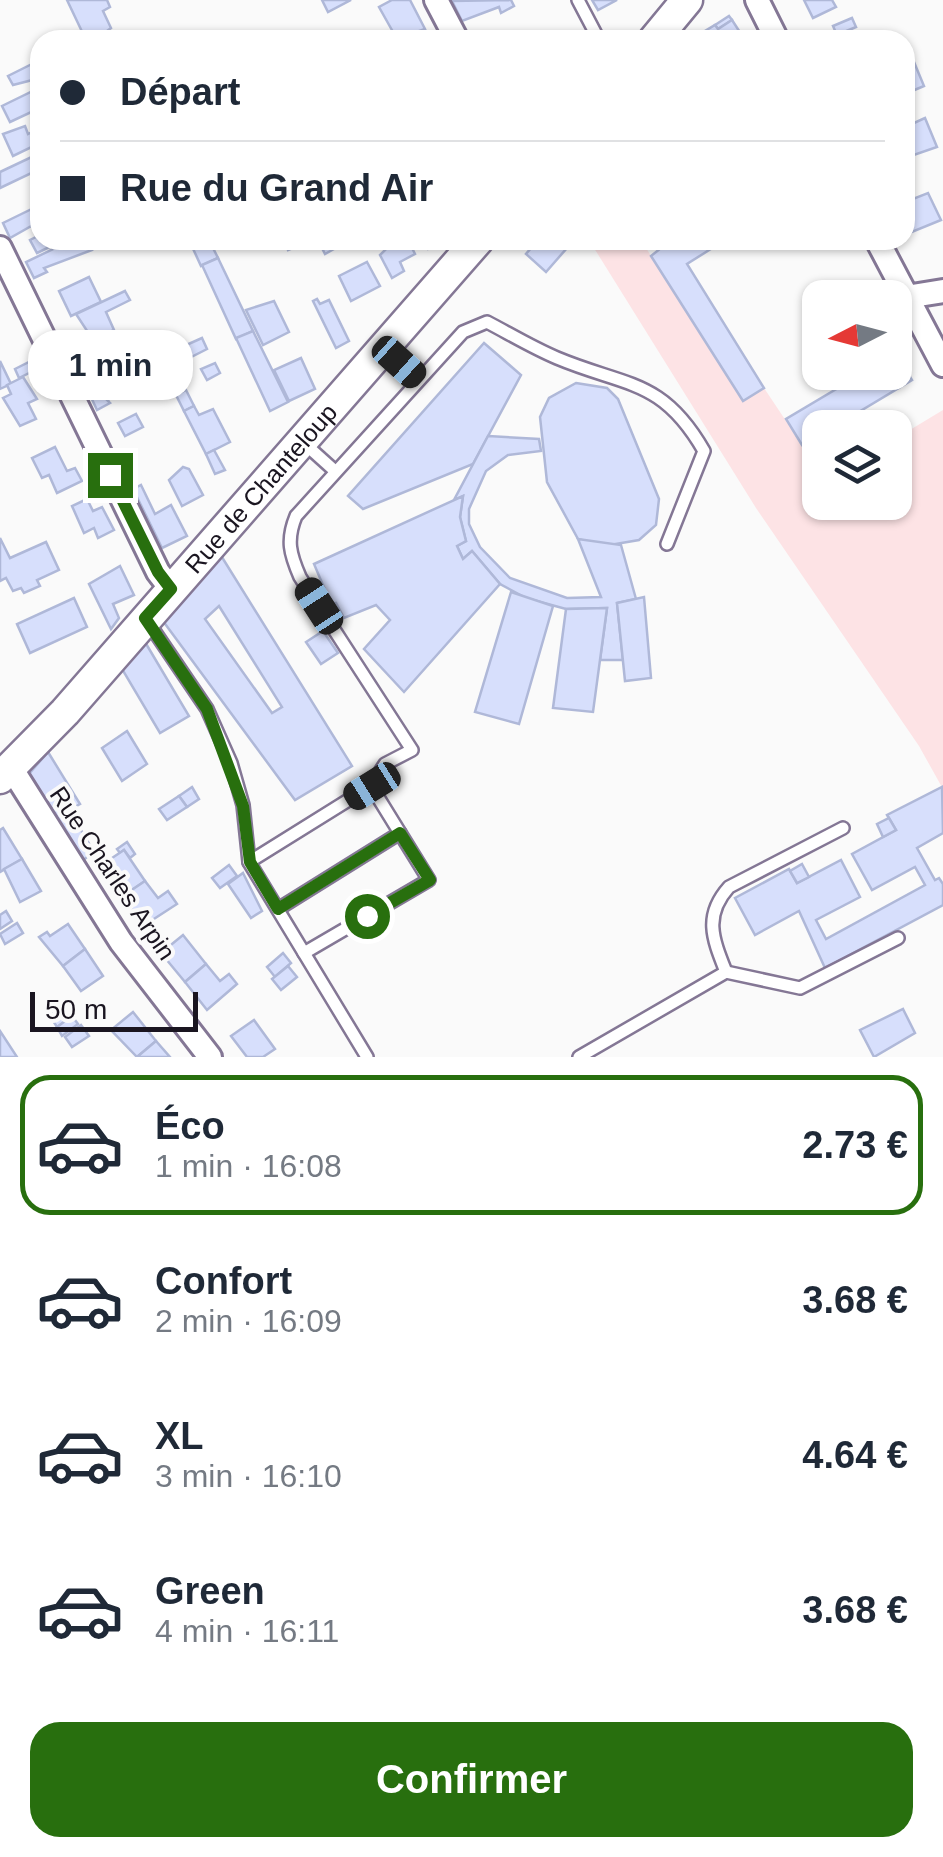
<!DOCTYPE html>
<html lang="fr">
<meta charset="utf-8">
<style>
body{margin:0;font-family:Arial,sans-serif;background:#f6f6f7;color:#1f2937;height:100vh;display:flex;flex-direction:column;font-size:38px;white-space:nowrap}
*{box-sizing:border-box;margin:0}
p{font-size:32px;color:#747a83}
.icon{flex:none;width:55px;height:55px;fill:none;stroke:currentColor;stroke-width:2;stroke-linecap:round;stroke-linejoin:round}
.map{position:relative;height:1057px;overflow:hidden}
.details{display:flex;flex-direction:column;background:#fff;flex:1}
.details>*{flex:none}
.banner{position:absolute;left:30px;top:30px;width:885px;height:220px;border-radius:30px;box-shadow:0 2px 8px #0004;display:grid;align-content:center;height:220px;padding:0 30px;background:#fff}
.needle{width:65px;rotate:264deg}
.buttons{position:absolute;left:802px;top:280px;display:grid;gap:20px}
.buttons a{display:grid;place-items:center;width:110px;height:110px;border-radius:20px;background:#fff;box-shadow:0 2px 8px #0004;font-size:50px}
.scale{position:absolute;left:30px;bottom:25px;width:168px;box-sizing:border-box;padding-left:10px;border:5px solid #1a1520;border-top:0;font-size:28px;line-height:35px;white-space:nowrap;color:#1a1520;-webkit-text-stroke:8px #fafafa;paint-order:stroke}
.end{position:absolute;width:45px;height:45px;margin:-22px;border:12px solid #286f0e;background:#fff;box-shadow:0 0 0 5px #fff}
.from{border-radius:50%}
.bubble{position:absolute;height:70px;border-radius:30px;background:#fff;box-shadow:0 2px 8px #0004;font-size:32px;font-weight:800;line-height:70px;text-align:center}
.car{position:absolute;width:30px;height:60px;margin:-30px -15px;border-radius:12px;box-shadow:0 0 8px 2px #0007;background:linear-gradient(#222 24%,#8ab4d8 0 40%,#222 0 76%,#8ab4d8 0 86%,#222 0)}
.banner b{display:flex;align-items:center;gap:35px;height:95px;font-size:38px}
.banner b+b{border-top:2px solid #e0e1e3}
.banner i{width:25px;height:25px;background:#1f2937}
ul{padding:18px 0 0;list-style:none}
li{display:flex;align-items:center;gap:30px;height:140px;margin:0 20px 15px;padding:0 10px;border:5px solid transparent;border-radius:30px}
li div{flex:1}
li b{display:block;font-size:38px}
li em{font-style:normal;font-weight:800}
li.current{border-color:#286f0e}
li>.icon{width:90px;height:90px;stroke-width:1.5}
.action{display:flex;gap:20px;margin-top:auto;padding:20px 30px}
.action a{flex:1;height:115px;border-radius:30px;background:#286f0e;color:#fff;font-size:40px;font-weight:800;line-height:115px;text-align:center}
.map>svg:first-child{display:block}
.green{fill:#fde3e5}
.building{fill:#d7dffc;stroke:#afb8d8;stroke-width:2.5;fill-rule:evenodd}
.lines{fill:none;stroke-linecap:round;stroke-linejoin:round}
.lane-casing{stroke:#847795;stroke-width:16}
.street-casing{stroke:#847795;stroke-width:28}
.secondary-casing{stroke:#847795;stroke-width:35}
.lane{stroke:#fff;stroke-width:11}
.street{stroke:#fff;stroke-width:22}
.secondary{stroke:#fff;stroke-width:30}
.route{stroke:#286f0e;stroke-width:12}
.labels{text-anchor:middle;dominant-baseline:central;stroke-width:8;stroke-linejoin:round;paint-order:stroke}
.street-label{font-size:25px;fill:#1a1520;stroke:#fafafa}
</style>
<div class="map">
<svg width="943" height="1057" viewBox="0 0 943 1057">
<rect width="100%" height="100%" fill="#fafafa"/>
<path class="green" d="M 589,240 L 641,240 L 743,401 L 764,388 L 802,445 L 812,440 L 820,454 L 820,502 L 895,502 L 895,439 L 943,410 L 943,789 L 919,746 L 756,508 Z"/>
<g class="building">
<path d="M 67,0 L 107,0 L 110,7 L 103,11 L 111,28 L 95,40 L 86,40 Z"/>
<path d="M 322,0 L 351,0 L 328,12 Z"/>
<path d="M 392,0 L 410,0 L 425,29 L 397,39 L 379,7 Z"/>
<path d="M 511,0 L 514,6 L 501,13 L 499,7 L 462,21 L 452,1 Z"/>
<path d="M 592,0 L 617,0 L 598,10 Z"/>
<path d="M 804,0 L 832,0 L 836,7 L 813,18 Z"/>
<path d="M 729,16 L 732,20 L 718,29 L 715,25 Z"/>
<path d="M 852,18 L 856,27 L 837,35 L 833,26 Z"/>
<path d="M 732,20 L 745,40 L 690,40 L 715,25 L 718,29 Z"/>
<path d="M 36,62 L 40,78 L 13,85 L 8,76 Z"/>
<path d="M 914,62 L 924,86 L 905,94 L 905,66 Z"/>
<path d="M 39,88 L 40,108 L 10,122 L 2,106 Z"/>
<path d="M 925,118 L 937,147 L 905,158 L 905,127 Z"/>
<path d="M 25,126 L 28,134 L 40,128 L 40,143 L 13,156 L 3,134 Z"/>
<path d="M 40,153 L 40,169 L 0,188 L 0,172 Z"/>
<path d="M 928,193 L 941,220 L 907,234 L 905,202 Z"/>
<path d="M 40,205 L 40,221 L 10,238 L 3,223 Z"/>
<path d="M 40,235 L 40,240 L 64,240 L 37,253 L 30,240 Z"/>
<path d="M 72,240 L 88,240 L 92,250 L 44,268 L 47,272 L 34,278 L 26,262 Z"/>
<path d="M 189,240 L 209,240 L 218,258 L 201,266 Z"/>
<path d="M 284,240 L 298,240 L 300,245 L 288,250 Z"/>
<path d="M 333,240 L 341,245 L 325,254 L 321,246 Z"/>
<path d="M 408,240 L 415,254 L 400,262 L 404,271 L 392,278 L 380,255 L 390,245 Z"/>
<path d="M 423,240 L 440,240 L 442,243 L 428,249 Z"/>
<path d="M 538,240 L 574,240 L 546,272 L 526,254 Z"/>
<path d="M 671,240 L 725,240 L 687,264 L 764,388 L 743,401 L 651,256 Z"/>
<path d="M 218,258 L 253,331 L 236,339 L 202,265 Z"/>
<path d="M 367,262 L 380,286 L 351,301 L 339,276 Z"/>
<path d="M 89,277 L 101,302 L 71,316 L 59,291 Z"/>
<path d="M 125,291 L 130,300 L 106,312 L 114,330 L 93,340 L 76,314 Z"/>
<path d="M 317,299 L 320,304 L 329,300 L 349,341 L 336,348 L 313,301 Z"/>
<path d="M 274,301 L 289,332 L 263,345 L 246,310 Z"/>
<path d="M 253,331 L 288,402 L 270,411 L 236,338 Z"/>
<path d="M 202,338 L 207,349 L 152,377 L 146,363 Z"/>
<path d="M 484,343 L 521,375 L 473,464 L 363,509 L 348,496 Z"/>
<path d="M 134,349 L 140,364 L 92,387 L 85,372 Z"/>
<path d="M 896,354 L 912,380 L 832,428 L 820,428 L 820,435 L 802,445 L 786,419 L 865,372 L 895,372 Z"/>
<path d="M 301,358 L 315,389 L 289,401 L 274,370 Z"/>
<path d="M 0,361 L 11,384 L 0,389 Z"/>
<path d="M 31,361 L 35,370 L 19,378 L 15,369 Z"/>
<path d="M 215,363 L 220,373 L 207,380 L 201,369 Z"/>
<path d="M 140,369 L 146,383 L 107,400 L 110,403 L 97,410 L 90,395 Z"/>
<path d="M 23,377 L 37,399 L 28,403 L 36,419 L 20,426 L 3,398 L 11,394 L 7,385 Z"/>
<path d="M 576,383 L 607,388 L 618,399 L 659,499 L 656,525 L 639,540 L 604,546 L 578,539 L 547,482 L 540,417 L 549,398 Z"/>
<path d="M 186,390 L 194,406 L 184,411 L 176,395 Z"/>
<path d="M 194,406 L 199,415 L 213,409 L 230,442 L 206,454 L 184,411 Z"/>
<path d="M 136,414 L 143,427 L 125,436 L 118,423 Z"/>
<path d="M 488,436 L 539,439 L 541,451 L 508,455 L 486,471 L 469,509 L 469,524 L 480,547 L 510,578 L 567,598 L 601,597 L 578,539 L 621,545 L 636,599 L 617,603 L 623,660 L 600,660 L 607,608 L 566,609 L 526,598 L 500,584 L 472,551 L 463,559 L 457,546 L 466,541 L 460,517 L 463,496 L 454,500 Z"/>
<path d="M 55,447 L 67,471 L 75,468 L 82,481 L 57,493 L 49,475 L 42,478 L 32,458 Z"/>
<path d="M 214,450 L 225,470 L 215,474 L 206,454 Z"/>
<path d="M 183,467 L 189,469 L 203,495 L 182,506 L 169,480 Z"/>
<path d="M 141,485 L 155,514 L 171,505 L 187,536 L 162,548 L 133,489 Z"/>
<path d="M 463,496 L 460,517 L 466,541 L 457,546 L 463,559 L 472,551 L 500,584 L 404,692 L 364,649 L 390,620 L 376,605 L 344,618 L 336,603 L 331,604 L 314,564 Z"/>
<path d="M 87,499 L 93,511 L 102,507 L 114,530 L 98,538 L 94,528 L 84,533 L 72,506 Z"/>
<path d="M 0,538 L 10,558 L 46,542 L 59,570 L 37,580 L 40,586 L 24,593 L 21,588 L 13,591 L 6,578 L 0,581 Z"/>
<path d="M 220,554 L 352,766 L 295,800 L 163,621 ZM 219,606 L 282,707 L 272,713 L 205,619 Z"/>
<path d="M 120,566 L 134,595 L 113,604 L 119,618 L 111,629 L 89,584 Z"/>
<path d="M 511,592 L 553,606 L 519,724 L 475,712 Z"/>
<path d="M 644,597 L 651,678 L 625,681 L 617,603 Z"/>
<path d="M 74,598 L 87,627 L 30,653 L 17,624 Z"/>
<path d="M 607,608 L 593,712 L 553,708 L 566,609 Z"/>
<path d="M 323,631 L 338,653 L 321,664 L 306,642 Z"/>
<path d="M 145,642 L 189,716 L 160,733 L 122,669 Z"/>
<path d="M 127,731 L 147,764 L 122,781 L 102,748 Z"/>
<path d="M 48,752 L 80,804 L 69,810 L 94,852 L 82,861 L 28,775 Z"/>
<path d="M 192,787 L 199,799 L 187,807 L 179,796 Z"/>
<path d="M 942,787 L 943,833 L 917,848 L 935,880 L 939,878 L 943,884 L 943,905 L 825,968 L 799,911 L 755,935 L 735,898 L 789,869 L 797,883 L 841,860 L 860,897 L 816,920 L 826,939 L 925,885 L 915,867 L 872,890 L 852,854 L 896,830 L 887,815 Z"/>
<path d="M 179,796 L 187,807 L 167,820 L 159,809 Z"/>
<path d="M 889,818 L 896,830 L 883,837 L 877,824 Z"/>
<path d="M 3,828 L 22,859 L 0,872 L 0,830 Z"/>
<path d="M 127,842 L 135,854 L 130,858 L 124,850 L 120,853 L 117,849 Z"/>
<path d="M 124,850 L 145,881 L 123,896 L 103,864 Z"/>
<path d="M 22,859 L 41,891 L 20,902 L 4,869 Z"/>
<path d="M 802,864 L 809,877 L 797,883 L 790,871 Z"/>
<path d="M 229,865 L 237,876 L 220,888 L 212,878 Z"/>
<path d="M 243,873 L 262,911 L 251,918 L 228,884 Z"/>
<path d="M 145,881 L 158,898 L 168,891 L 177,904 L 143,926 L 123,896 Z"/>
<path d="M 6,911 L 12,921 L 0,929 L 0,915 Z"/>
<path d="M 17,923 L 23,933 L 5,944 L 0,934 Z"/>
<path d="M 68,924 L 85,949 L 63,966 L 39,937 L 47,932 L 50,936 Z"/>
<path d="M 183,935 L 206,964 L 185,982 L 161,953 Z"/>
<path d="M 85,949 L 103,976 L 81,991 L 63,966 Z"/>
<path d="M 283,953 L 291,963 L 275,977 L 267,967 Z"/>
<path d="M 206,964 L 220,981 L 229,974 L 237,984 L 207,1010 L 185,982 Z"/>
<path d="M 288,966 L 297,977 L 281,990 L 272,979 Z"/>
<path d="M 59,1009 L 67,1020 L 57,1027 L 50,1016 Z"/>
<path d="M 903,1009 L 915,1033 L 874,1057 L 860,1030 Z"/>
<path d="M 133,1012 L 156,1041 L 137,1057 L 111,1030 Z"/>
<path d="M 72,1016 L 78,1024 L 62,1036 L 57,1027 Z"/>
<path d="M 254,1020 L 275,1049 L 263,1057 L 247,1057 L 231,1036 Z"/>
<path d="M 81,1025 L 89,1036 L 72,1047 L 65,1037 Z"/>
<path d="M 0,1031 L 17,1057 L 0,1057 Z"/>
<path d="M 156,1041 L 170,1057 L 137,1057 Z"/>
</g>
<g class="lines">
<g class="lane-casing">
<g id="lane">
<path d="M 578,0 L 599,40"/>
<path d="M 384,347 L 417,379"/>
<path d="M 305,444 L 335,471"/>
<path d="M 148,622 L 207,709 L 231,763 L 243,805 L 249,862 L 367,1057"/>
<path d="M 371,786 L 385,764 L 412,750 L 300,577 C 290,554 286,540 296,516 L 463,332 L 487,322 C 510,334 533,348 557,358 C 626,387 662,378 704,451 L 667,544"/>
<path d="M 249,862 L 371,786 L 429,880 L 304,953"/>
<path d="M 278,909 L 400,833"/>
<path d="M 726,972 C 713,939 703,916 729,887 L 843,828"/>
<path d="M 579,1057 L 726,972 L 800,988 L 898,938"/>
</g>
</g>
<g class="street-casing">
<g id="street">
<path d="M 436,0 L 457,40"/>
<path d="M 757,0 L 777,40"/>
<path d="M 877,240 L 943,365"/>
<path d="M 0,248 L 158,572 L 171,589"/>
<path d="M 906,297 L 943,291"/>
<path d="M 10,766 L 121,942 L 210,1057"/>
</g>
</g>
<g class="secondary-casing">
<g id="secondary">
<path d="M 654,40 L 687,0"/>
<path id="s1" d="M 0,778 L 65,712 L 478,240"/>
</g>
</g>
<use href="#lane" class="lane"/>
<use href="#street" class="street"/>
<use href="#secondary" class="secondary"/>
</g>
<g class="lines">
<path class="route" d="M 110,475 L 158,572 L 171,589 L 145,618 L 207,709 L 243,806 L 250,862 L 278,909 L 400,833 L 430,880 L 367,916"/>
</g>
<g class="labels">
<g class="street-label">
<text stroke="none"><textPath href="#s1" startOffset="390">Rue de Chanteloup</textPath></text>
<text transform="translate(113 873) rotate(56)">Rue Charles Arpin</text>
</g>
</g>
</svg>
<div class="buttons">
<a><svg class="needle" viewBox="-14 -14 28 28"><path d="M0-13l5 13h-10z" fill="#e53935"/><path d="M0 13l5-13h-10z" fill="#747a83"/></svg></a>
<a><svg class="icon" aria-label="layers" viewBox="0 0 24 24"><path d="M12 4l9 5-9 5-9-5zM3 14l9 5 9-5"/></svg></a>
</div>
<div class="scale">50 m</div>
<i class="end from" style="left:367px;top:916px"></i>
<i class="end" style="left:110px;top:475px"></i>
<div class="bubble" style="left:28px;top:330px;width:165px">1 min</div>
<i class="car" style="left:399px;top:362px;rotate:132deg"></i>
<i class="car" style="left:319px;top:606px;rotate:327deg"></i>
<i class="car" style="left:372px;top:786px;rotate:238deg"></i>
<div class="banner">
<b><i class="from"></i>Départ</b>
<b><i></i>Rue du Grand Air</b>
</div>
</div>
<section class="details">
<ul>
<li class="current"><svg class="icon" aria-label="car" viewBox="0 0 24 24"><path d="M5 17H2v-5l4-1 3-4h7l3 4 3 1v5h-3M9 17h6M6 11h13"/><circle cx="7" cy="17" r="2"/><circle cx="17" cy="17" r="2"/></svg><div><b>Éco</b><p>1 min · 16:08</p></div><em>2.73 €</em></li>
<li><svg class="icon" aria-label="car" viewBox="0 0 24 24"><path d="M5 17H2v-5l4-1 3-4h7l3 4 3 1v5h-3M9 17h6M6 11h13"/><circle cx="7" cy="17" r="2"/><circle cx="17" cy="17" r="2"/></svg><div><b>Confort</b><p>2 min · 16:09</p></div><em>3.68 €</em></li>
<li><svg class="icon" aria-label="car" viewBox="0 0 24 24"><path d="M5 17H2v-5l4-1 3-4h7l3 4 3 1v5h-3M9 17h6M6 11h13"/><circle cx="7" cy="17" r="2"/><circle cx="17" cy="17" r="2"/></svg><div><b>XL</b><p>3 min · 16:10</p></div><em>4.64 €</em></li>
<li><svg class="icon" aria-label="car" viewBox="0 0 24 24"><path d="M5 17H2v-5l4-1 3-4h7l3 4 3 1v5h-3M9 17h6M6 11h13"/><circle cx="7" cy="17" r="2"/><circle cx="17" cy="17" r="2"/></svg><div><b>Green</b><p>4 min · 16:11</p></div><em>3.68 €</em></li>
</ul>
<div class="action"><a>Confirmer</a></div>
</section>
